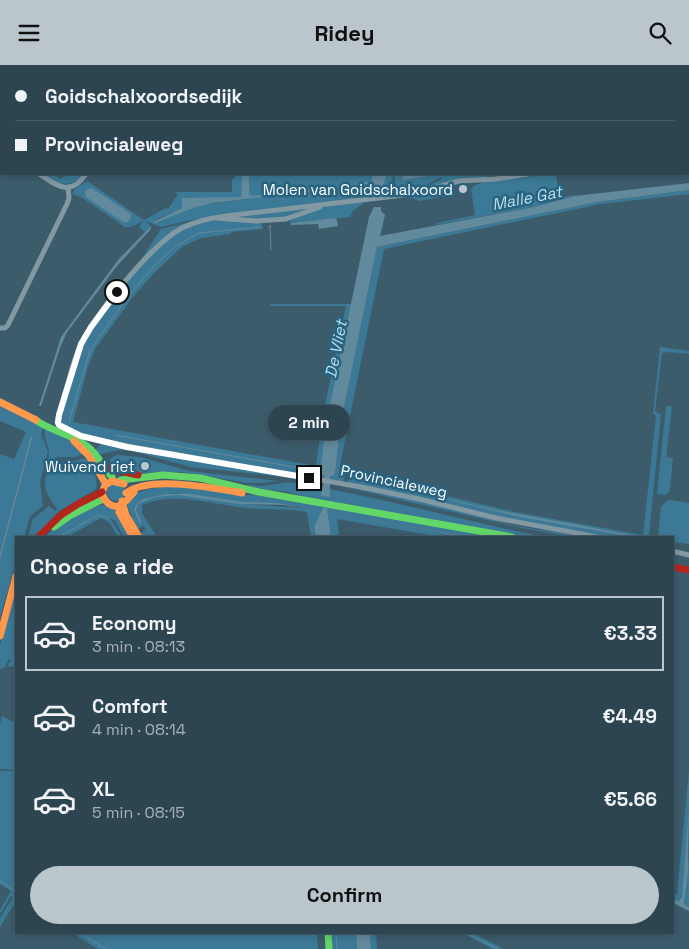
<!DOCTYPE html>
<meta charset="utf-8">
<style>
body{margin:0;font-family:"Space Grotesk",sans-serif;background:#394f5b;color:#f1f3f6;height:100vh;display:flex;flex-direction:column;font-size:19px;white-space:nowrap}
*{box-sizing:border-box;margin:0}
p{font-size:16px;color:#a7b1b7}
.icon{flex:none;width:28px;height:28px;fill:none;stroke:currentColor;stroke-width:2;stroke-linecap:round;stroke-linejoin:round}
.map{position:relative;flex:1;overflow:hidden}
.sheet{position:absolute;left:15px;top:471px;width:659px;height:398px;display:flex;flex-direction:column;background:#2d4551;border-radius:0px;box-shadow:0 2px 8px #0003,0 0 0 1px #485d68}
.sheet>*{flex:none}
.guide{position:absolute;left:0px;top:0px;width:690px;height:110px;box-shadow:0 2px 8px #0003,0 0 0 1px #485d68;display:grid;align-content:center;height:110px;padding:0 15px;background:#2d4551}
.end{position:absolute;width:22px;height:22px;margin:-11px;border:6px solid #fff;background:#111;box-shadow:0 0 0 2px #111}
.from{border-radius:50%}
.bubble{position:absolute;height:35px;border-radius:18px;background:#2d4551;box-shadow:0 2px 8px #0003,0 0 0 1px #485d68;font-size:16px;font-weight:600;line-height:35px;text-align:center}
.guide b{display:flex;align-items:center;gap:18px;height:48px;font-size:19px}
.guide b+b{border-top:1px solid #485d68}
.guide i{width:12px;height:12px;background:#f1f3f6}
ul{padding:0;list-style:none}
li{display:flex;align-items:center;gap:15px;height:75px;margin:0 10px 8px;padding:0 5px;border:2px solid transparent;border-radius:0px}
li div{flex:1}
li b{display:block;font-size:19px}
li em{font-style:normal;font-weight:600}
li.on{border-color:#bbc6cc}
li>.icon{width:45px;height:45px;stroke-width:1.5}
h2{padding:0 15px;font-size:22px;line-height:60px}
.action{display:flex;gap:10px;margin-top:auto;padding:10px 15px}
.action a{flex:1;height:58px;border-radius:30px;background:#bbc6cc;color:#111;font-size:20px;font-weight:600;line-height:58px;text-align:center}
header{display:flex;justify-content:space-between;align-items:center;height:65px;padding:0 15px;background:#bbc6cc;color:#111;font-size:22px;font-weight:600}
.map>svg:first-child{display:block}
.green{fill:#3c7996;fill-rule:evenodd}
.water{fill:#628a9d}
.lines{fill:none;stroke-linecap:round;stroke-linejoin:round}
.stream{stroke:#628a9d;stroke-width:1}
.street{stroke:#8298a2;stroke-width:5}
.fast{stroke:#63d668;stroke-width:7}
.slow{stroke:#ff974d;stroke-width:7}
.jam{stroke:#b3261e;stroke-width:7}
.route{stroke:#fff;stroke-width:6}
.poi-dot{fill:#bbc6cc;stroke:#286380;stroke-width:2}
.labels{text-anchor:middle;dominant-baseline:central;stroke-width:5;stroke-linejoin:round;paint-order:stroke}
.poi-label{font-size:15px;fill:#fff;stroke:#286380;text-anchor:end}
.street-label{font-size:15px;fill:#fff;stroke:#286380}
.water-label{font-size:16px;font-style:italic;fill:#badeed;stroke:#286380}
</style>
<header><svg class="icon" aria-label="menu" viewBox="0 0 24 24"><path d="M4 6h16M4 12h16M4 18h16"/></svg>Ridey<svg class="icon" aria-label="search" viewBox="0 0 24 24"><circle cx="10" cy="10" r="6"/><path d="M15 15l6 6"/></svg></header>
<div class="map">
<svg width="689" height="884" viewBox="0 0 689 884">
<rect width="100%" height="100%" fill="#3c5c6c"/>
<g class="green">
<path d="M 29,0 L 105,0 L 28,1 Z"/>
<path d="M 248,0 L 379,0 L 248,1 Z"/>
<path d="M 44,109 L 53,109 L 60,114 C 67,109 73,106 81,112 C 68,124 57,118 44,109 Z"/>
<path d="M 235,109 L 242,109 L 241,132 L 182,143 L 153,156 L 202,140 L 247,134 L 248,109 L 373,109 L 373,119 L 382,124 L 387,109 L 392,109 L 393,124 L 389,129 L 186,156 L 161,162 L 145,156 L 152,162 L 146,168 L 139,162 L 143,156 L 131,162 L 125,162 L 81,132 L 72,129 L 75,124 L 87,116 L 144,155 L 166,143 L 168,144 L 178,129 L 175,127 L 232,127 L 232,114 L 235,114 ZM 92,123 L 131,152 L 128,157 Z"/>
<path d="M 394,109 L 505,109 L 488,110 L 486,112 L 458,114 L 424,123 L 442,114 L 441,112 C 433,116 409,132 401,127 C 395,124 395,114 394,109 Z"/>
<path d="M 544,109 L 556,109 L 560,133 L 574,130 L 575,131 L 534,142 L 435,160 L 437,158 L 475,150 L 471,124 L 473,123 L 473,121 L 486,116 L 524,113 Z"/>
<path d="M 452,119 L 453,128 L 451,130 L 420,136 L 408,132 Z"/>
<path d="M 689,125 L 689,129 L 601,139 L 384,184 L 339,405 L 346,406 L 343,417 L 330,414 L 330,412 L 335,409 L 340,362 L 377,182 L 597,137 Z"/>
<path d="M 365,137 L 353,146 L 350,152 L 289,158 C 297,143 348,138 365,137 Z"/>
<path d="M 318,142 L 287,152 L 270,154 L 224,154 Z"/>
<path d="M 214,155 L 261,157 L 263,164 L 231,167 L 230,169 L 201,173 L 182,182 L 154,208 L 132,233 L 95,284 L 88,302 L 73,357 L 316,401 L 322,354 L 346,241 L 270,241 L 270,239 L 351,239 L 326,359 L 325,414 L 313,411 L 312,403 L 309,403 L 308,408 L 304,410 L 126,379 L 83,369 L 62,359 L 60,352 C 66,332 71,304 80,285 C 95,252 152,181 184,164 C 193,159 204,157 214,155 Z"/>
<path d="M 190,157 L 139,198 L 161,164 Z"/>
<path d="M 660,282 L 689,286 L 689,289 L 669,287 L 662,288 L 655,347 L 661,349 L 649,471 L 655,472 L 608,472 L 519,456 L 387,425 L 348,418 L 348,408 L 515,447 L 643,470 L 656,351 L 653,348 Z"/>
<path d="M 0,340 L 43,363 L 41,369 L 48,386 L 40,417 L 43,441 L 30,451 L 24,472 L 16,472 L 16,496 L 0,553 L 0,495 L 33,370 L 24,397 L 0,488 L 0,389 L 14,394 L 26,367 L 0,356 Z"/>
<path d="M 666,341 L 672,342 L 666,392 L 673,393 L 670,425 L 666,430 L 657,429 Z"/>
<path d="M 45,364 L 71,376 L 82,388 L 81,390 L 76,392 L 58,392 L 48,397 C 52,382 42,373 45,364 Z"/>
<path d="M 102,378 L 105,378 L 322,418 L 267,410 L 191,402 L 132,386 L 120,385 L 101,389 L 97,388 L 96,384 Z"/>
<path d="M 119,390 L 140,392 L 189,406 L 278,416 L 263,418 L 248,418 L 181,407 L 139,408 L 112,401 L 110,395 L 114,391 Z"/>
<path d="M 83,393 L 87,394 C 92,403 99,413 96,424 L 59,446 L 52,453 L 36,472 L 28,472 L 33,454 L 49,441 L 55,446 L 57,444 C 46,428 40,421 50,402 C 62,392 71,400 83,393 Z"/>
<path d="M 290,417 L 324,423 L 324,426 L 329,427 L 329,424 C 402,438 473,458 546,472 L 528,472 L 313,434 L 288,427 L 260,424 L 246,420 L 263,421 Z"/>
<circle cx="116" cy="427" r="9"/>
<path d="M 332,419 L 433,439 L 516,461 L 587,472 L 573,472 L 518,462 Z"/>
<path d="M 175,421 L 243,430 L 258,430 L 499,472 L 471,472 L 338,449 L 464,472 L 441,472 L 337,454 L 339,472 L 331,472 L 327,446 L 322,445 L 314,462 L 316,472 L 311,472 L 307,447 C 284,443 261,445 238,442 C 207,438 173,427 142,440 L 142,448 L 157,472 L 151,472 L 147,468 L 148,472 L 142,472 L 139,469 L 146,465 L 144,461 L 137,464 L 128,443 L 128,438 L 137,428 L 149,424 ZM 166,429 C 193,427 217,435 243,437 C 265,439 287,437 308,444 C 286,441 265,441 242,439 C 212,437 166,419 139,438 L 136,445 L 142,458 L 141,459 L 134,446 L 137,438 L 143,434 Z"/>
<path d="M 671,435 L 689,438 L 689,479 L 673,477 L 672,472 L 658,472 L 661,442 L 667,436 Z"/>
<path d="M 103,440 C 119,443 124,460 131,472 L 124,472 L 115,456 L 110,453 L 122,472 L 118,472 L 109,457 L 101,453 L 67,472 L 45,472 C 57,459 86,442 103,440 Z"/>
<path d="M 16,524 L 16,563 L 15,568 L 16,572 L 16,601 L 7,602 L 11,595 L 9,594 L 5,602 L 0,604 L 0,580 Z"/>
<path d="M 2,651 L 16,658 L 16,705 L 0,704 L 0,659 Z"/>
<path d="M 0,706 L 16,706 L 16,836 L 0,862 L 0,853 L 13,832 L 11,831 L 0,849 L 0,845 L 11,826 L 0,819 Z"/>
<path d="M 689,706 L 689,741 L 683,824 L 681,835 L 677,836 L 673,834 L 672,830 L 677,829 Z"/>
<path d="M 689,789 L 689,842 L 684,839 Z"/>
<path d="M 72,868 L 312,868 L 317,870 L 318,884 L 98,884 Z"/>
<path d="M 331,868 L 356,868 L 357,884 L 332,884 Z"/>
<path d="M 370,868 L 376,868 L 377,884 L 371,884 Z"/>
<path d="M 462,868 L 473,868 L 504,884 L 493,884 Z"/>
</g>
<g class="water">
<path d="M 242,109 L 249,109 L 249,129 L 252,131 L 336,121 L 337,123 L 213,138 L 196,142 L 155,158 L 153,157 L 182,143 L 182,133 L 241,132 Z"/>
<path d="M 373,109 L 387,109 L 382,124 L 374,124 L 375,121 L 368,119 L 343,122 L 343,120 L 371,117 Z"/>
<path d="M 402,109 L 434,109 L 434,110 L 403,115 Z"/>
<path d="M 689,118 L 689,125 L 597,137 L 377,182 L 340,362 L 335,409 L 330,412 L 330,432 L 321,431 L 325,411 L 320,408 L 326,359 L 369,152 L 374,142 L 381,142 L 381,146 L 385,150 L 380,171 L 534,142 L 575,131 Z"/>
<path d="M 92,123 L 131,149 L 131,152 L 128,157 L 123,157 L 86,132 L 85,127 L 88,124 Z"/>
<path d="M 335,153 L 337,155 L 338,161 L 319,164 L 318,159 L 291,160 L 291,158 Z"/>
<path d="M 150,162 L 151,164 L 117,201 L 67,267 L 60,283 L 41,341 L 39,341 L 61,272 L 118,195 Z"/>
<path d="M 33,370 L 0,495 L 0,488 L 31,371 Z"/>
<path d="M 351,412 L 496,445 L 643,472 L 632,472 L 521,452 Z"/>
<path d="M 166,429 L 190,429 L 244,437 L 279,438 L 309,444 L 283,440 L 239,439 L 178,430 L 156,432 L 139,438 L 136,445 L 142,458 L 140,459 L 134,445 L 137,438 L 143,434 Z"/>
<path d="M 323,443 L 327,443 L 331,472 L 316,472 L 314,462 Z"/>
<path d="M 338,449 L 453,469 L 471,472 L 464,472 Z"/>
<path d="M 689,741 L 688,807 L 684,839 L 689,842 L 689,846 L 673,838 L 672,834 L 679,836 L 682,832 Z"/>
<path d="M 356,868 L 370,868 L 371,884 L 357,884 Z"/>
</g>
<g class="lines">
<g class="stream">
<path d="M 445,1 L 445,0"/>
<path d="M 270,161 L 271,185"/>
<path d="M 268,162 L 271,161"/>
<path d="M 69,357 L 90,285 L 129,230 L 155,200 L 176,181 L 199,168 L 261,162"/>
<path d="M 115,370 L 305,404"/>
<path d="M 59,472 L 98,450 L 109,453"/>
<path d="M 0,816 L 16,827"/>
<path d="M 80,868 L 106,884"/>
<path d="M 336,868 L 337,884"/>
<path d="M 466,868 L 498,884"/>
</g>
<g class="street">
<path d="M 160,1 L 161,0"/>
<path d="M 233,1 L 233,0"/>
<path d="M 0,82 L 1,83"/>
<path d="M 39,109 C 58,121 70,132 86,109"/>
<path d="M 528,109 L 496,114 L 459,116 L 424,126 L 404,130 L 226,151 C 211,153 196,156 182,163 C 152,179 98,246 82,277 C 74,292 71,308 66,324 C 63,335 59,346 57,357 L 62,363 L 81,371 L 127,381 L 361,422 L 419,434 L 496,453 L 597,472"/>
<path d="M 216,153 L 256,156 L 286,154 L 320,142"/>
<path d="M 0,263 L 5,263 L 8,260 L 67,139 L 69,133 L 68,122"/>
<path d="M 672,486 L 689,490"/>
</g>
<g class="fast">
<path d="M 34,354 C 50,366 71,369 87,381 C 98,389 103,402 112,412"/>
<path d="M 121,415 L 163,410 L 200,413 L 259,427 L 512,472"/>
<path d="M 54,462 L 71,450 L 103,434"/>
<path d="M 328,868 L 329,884"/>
</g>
<g class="slow">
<path d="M 0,337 L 36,355"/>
<path d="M 74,376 L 89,391 L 104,416"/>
<path d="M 124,419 L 112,416 L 105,420 L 102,428 C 105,439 116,447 126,436 C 129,433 131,430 134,427"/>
<path d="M 126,428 C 150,410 214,423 242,428"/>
<path d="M 122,436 L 126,450 L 139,472"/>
<path d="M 119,447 L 133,472"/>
<path d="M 0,571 L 16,511"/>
</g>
<g class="jam">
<path d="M 106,403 L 138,410"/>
<path d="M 38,472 L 61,450 L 78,439 L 102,427"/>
<path d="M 672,502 L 689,505"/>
</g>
</g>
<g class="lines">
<path class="route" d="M 117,227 L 91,262 L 81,279 L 59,350 L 58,358 L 59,360 L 81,371 L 127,382 L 309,413"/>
</g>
<g class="poi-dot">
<circle cx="463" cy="124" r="5"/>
<circle cx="145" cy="401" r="5"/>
</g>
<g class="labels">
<g class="poi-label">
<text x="453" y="124">Molen van Goidschalxoord</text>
<text x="135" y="401">Wuivend riet</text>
</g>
<g class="street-label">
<text transform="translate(394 416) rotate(12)">Provincialeweg</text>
</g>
<g class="water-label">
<text transform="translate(527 133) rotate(-11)">Malle Gat</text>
<text transform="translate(336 284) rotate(-79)">De Vliet</text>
</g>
</g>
</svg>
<i class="end from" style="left:117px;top:227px"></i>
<i class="end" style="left:309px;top:413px"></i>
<div class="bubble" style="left:268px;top:340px;width:82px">2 min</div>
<div class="guide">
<b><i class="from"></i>Goidschalxoordsedijk</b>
<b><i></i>Provincialeweg</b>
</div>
<section class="sheet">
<h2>Choose a ride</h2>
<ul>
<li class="on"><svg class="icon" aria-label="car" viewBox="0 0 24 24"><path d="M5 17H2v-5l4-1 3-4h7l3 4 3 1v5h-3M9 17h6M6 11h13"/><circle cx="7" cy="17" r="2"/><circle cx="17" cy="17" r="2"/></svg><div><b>Economy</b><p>3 min · 08:13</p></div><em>€3.33</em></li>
<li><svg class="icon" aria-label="car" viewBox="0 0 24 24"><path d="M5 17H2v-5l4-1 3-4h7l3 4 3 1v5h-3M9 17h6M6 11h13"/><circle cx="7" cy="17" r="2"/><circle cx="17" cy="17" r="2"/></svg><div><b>Comfort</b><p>4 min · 08:14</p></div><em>€4.49</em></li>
<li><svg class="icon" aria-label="car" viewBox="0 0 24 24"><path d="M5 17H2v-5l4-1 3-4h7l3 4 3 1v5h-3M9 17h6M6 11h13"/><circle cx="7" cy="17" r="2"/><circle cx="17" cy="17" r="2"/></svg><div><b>XL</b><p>5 min · 08:15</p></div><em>€5.66</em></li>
</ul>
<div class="action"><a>Confirm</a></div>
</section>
</div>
